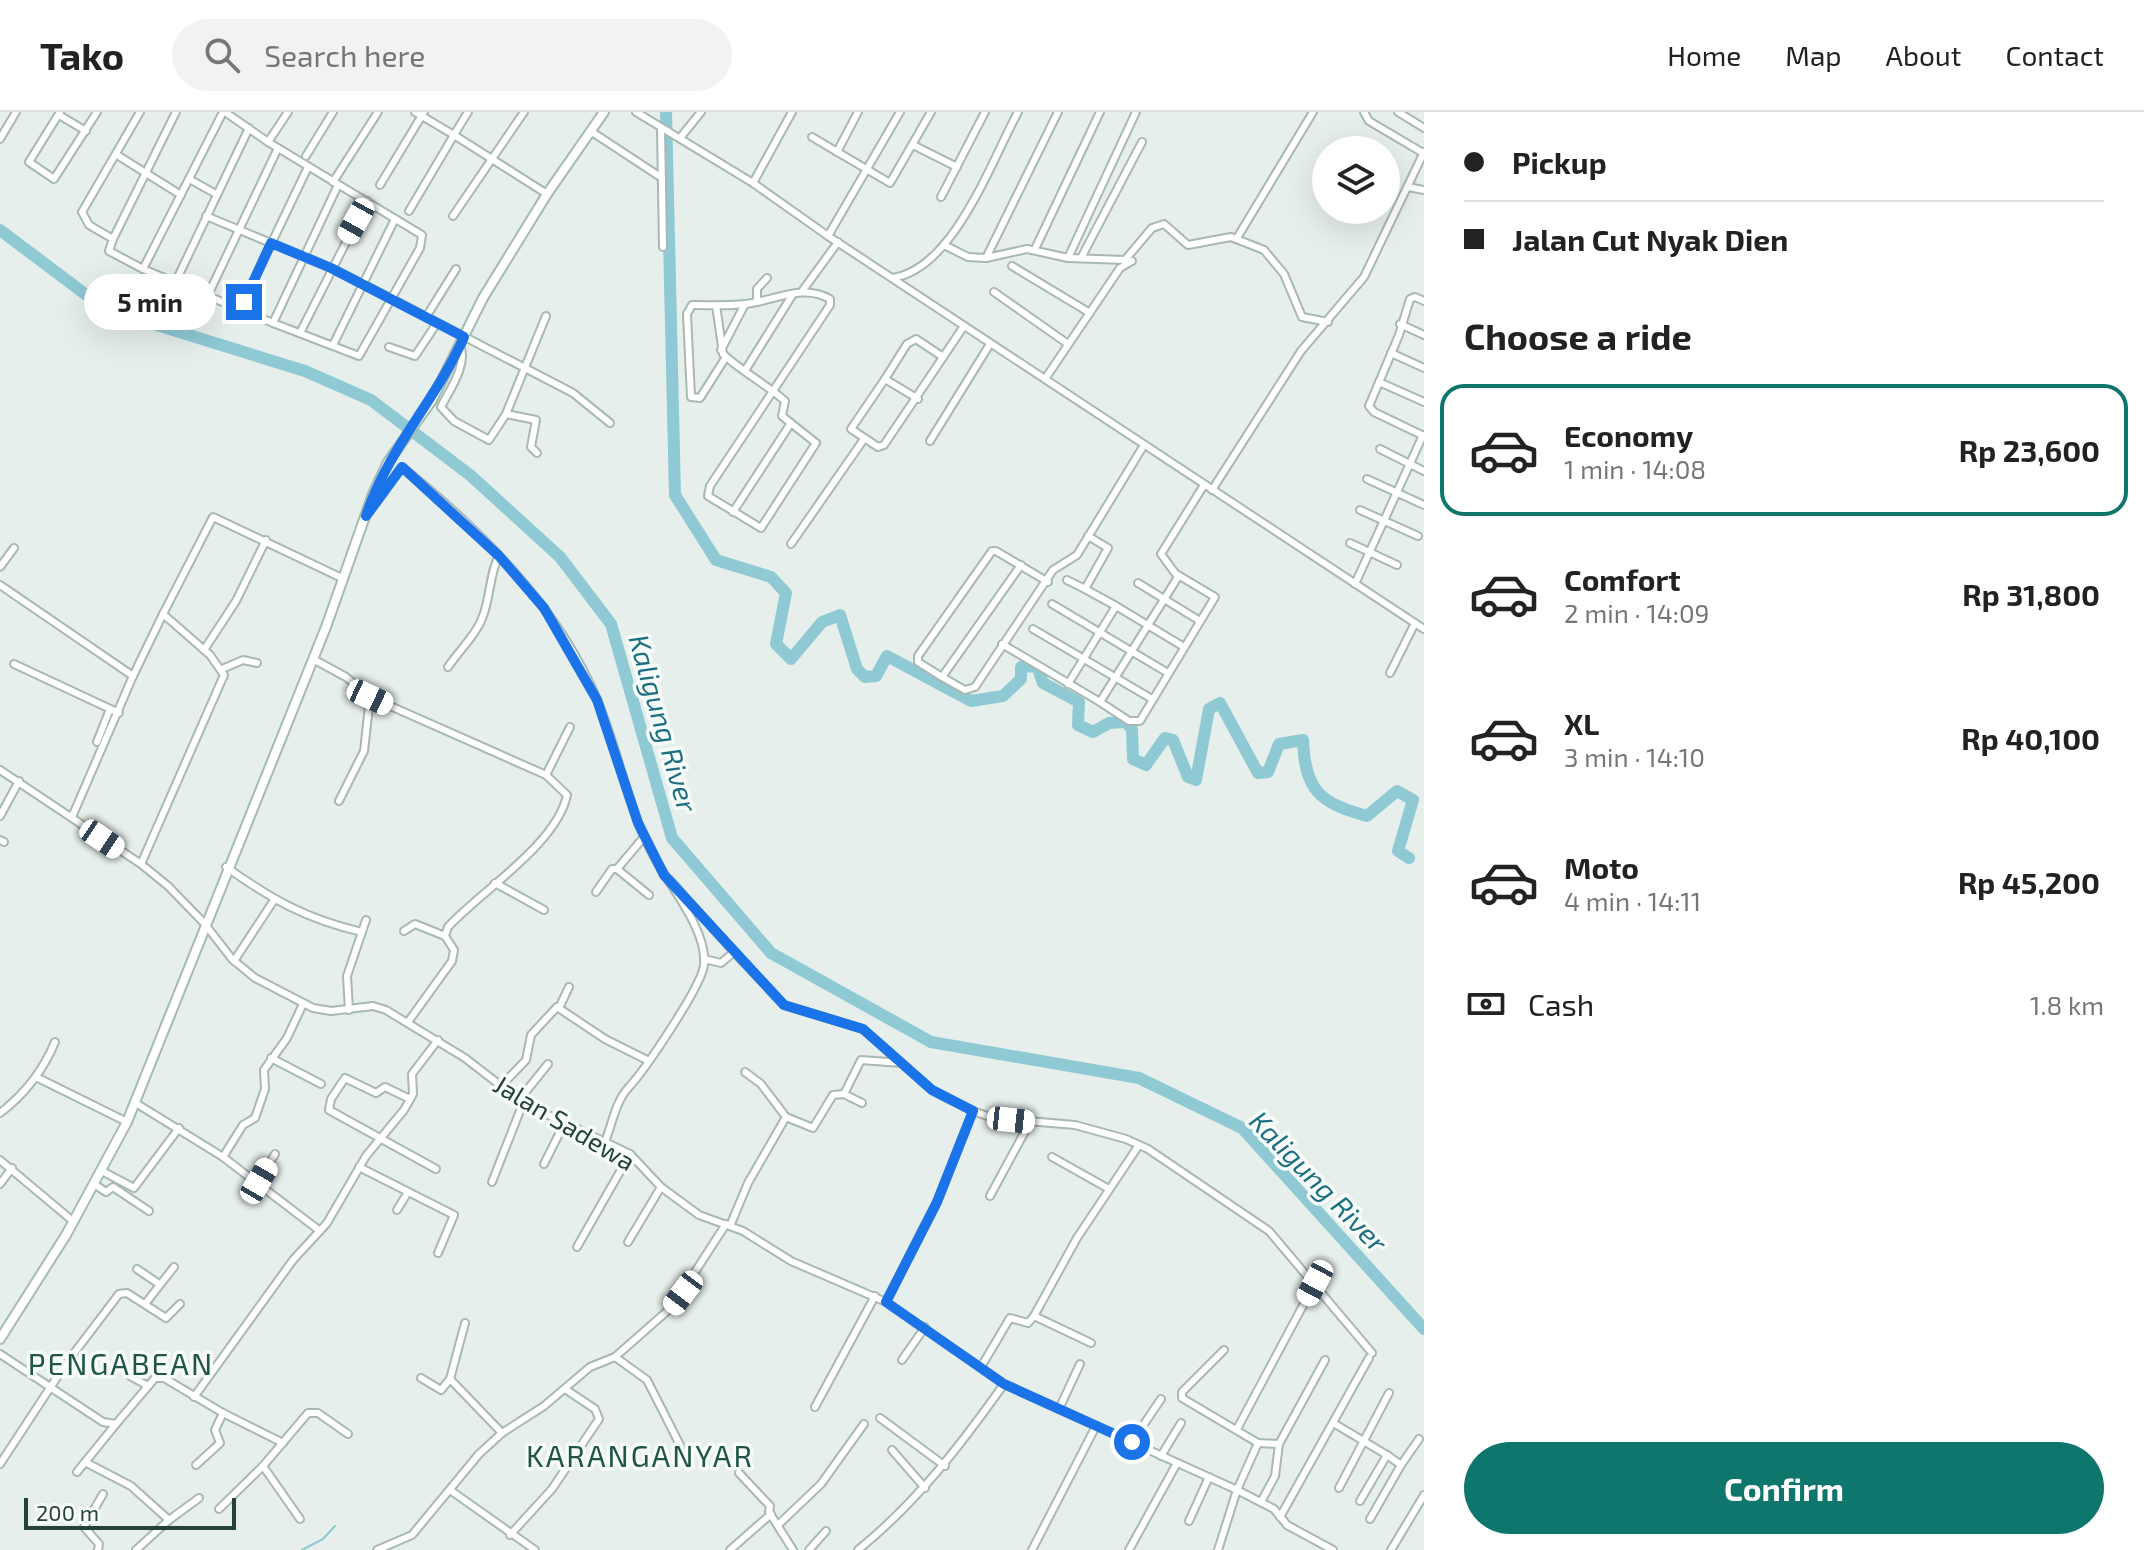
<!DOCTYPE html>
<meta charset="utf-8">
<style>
body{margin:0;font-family:"Exo 2",sans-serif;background:#f2f2f2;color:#222;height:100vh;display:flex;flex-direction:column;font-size:30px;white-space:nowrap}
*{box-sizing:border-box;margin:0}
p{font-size:26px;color:#767676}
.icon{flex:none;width:44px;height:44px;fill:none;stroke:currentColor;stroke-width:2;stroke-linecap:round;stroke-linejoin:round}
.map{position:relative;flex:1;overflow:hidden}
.panel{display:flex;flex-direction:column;background:#fff;width:720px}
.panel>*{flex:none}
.hud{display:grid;align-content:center;height:176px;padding:0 40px;background:#fff}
.buttons{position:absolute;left:1312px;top:24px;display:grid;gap:16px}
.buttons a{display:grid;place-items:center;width:88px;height:88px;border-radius:50%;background:#fff;box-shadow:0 8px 32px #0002;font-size:40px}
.scale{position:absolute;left:24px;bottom:20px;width:212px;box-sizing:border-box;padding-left:8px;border:4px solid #24423a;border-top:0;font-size:22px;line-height:28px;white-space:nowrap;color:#24423a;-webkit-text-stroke:6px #f7fbf9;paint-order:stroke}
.end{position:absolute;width:36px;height:36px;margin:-18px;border:10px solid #1a73e8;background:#fff;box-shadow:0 0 0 4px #fff}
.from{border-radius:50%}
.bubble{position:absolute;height:56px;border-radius:28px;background:#fff;box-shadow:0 8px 32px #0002;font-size:26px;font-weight:700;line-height:56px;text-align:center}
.car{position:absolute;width:24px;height:48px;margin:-24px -12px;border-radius:10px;box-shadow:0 0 6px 2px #0007;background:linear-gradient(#fff 24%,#345 0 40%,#fff 0 76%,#345 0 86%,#fff 0)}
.hud b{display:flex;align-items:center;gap:28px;height:76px;font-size:30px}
.hud b+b{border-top:2px solid #e0e0e0}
.hud i{width:20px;height:20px;background:#222}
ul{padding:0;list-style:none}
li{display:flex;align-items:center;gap:24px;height:132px;margin:0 16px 12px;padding:0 24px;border:4px solid transparent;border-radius:24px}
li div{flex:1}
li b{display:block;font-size:30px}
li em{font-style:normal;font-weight:700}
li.active{border-color:#0f766e}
li>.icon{width:72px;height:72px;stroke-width:1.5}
h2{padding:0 40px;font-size:36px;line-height:96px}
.pay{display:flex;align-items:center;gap:20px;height:88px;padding:0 40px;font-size:30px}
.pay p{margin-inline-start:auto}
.action{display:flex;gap:16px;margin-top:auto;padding:16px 40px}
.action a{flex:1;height:92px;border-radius:48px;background:#0f766e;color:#fff;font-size:32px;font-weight:700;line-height:92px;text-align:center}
header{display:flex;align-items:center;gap:48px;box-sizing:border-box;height:112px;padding:0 40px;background:#fff;border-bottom:2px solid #e0e0e0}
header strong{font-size:38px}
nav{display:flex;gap:44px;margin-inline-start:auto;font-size:28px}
.search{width:560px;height:72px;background:#f2f2f2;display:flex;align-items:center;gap:20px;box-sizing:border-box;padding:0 28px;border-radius:44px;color:#767676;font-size:30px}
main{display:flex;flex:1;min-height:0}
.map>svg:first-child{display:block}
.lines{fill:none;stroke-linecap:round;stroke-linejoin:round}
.stream{stroke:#8ec9d4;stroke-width:2}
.river{stroke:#8ec9d4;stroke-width:12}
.street-casing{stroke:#a8b8b2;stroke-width:10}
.secondary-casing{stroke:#a4bbb3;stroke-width:12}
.street{stroke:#fff;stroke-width:6}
.secondary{stroke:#fff;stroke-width:8}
.route{stroke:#1a73e8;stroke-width:10}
.labels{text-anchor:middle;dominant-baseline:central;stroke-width:7;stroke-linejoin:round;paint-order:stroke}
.street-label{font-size:26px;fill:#24423a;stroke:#f7fbf9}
.water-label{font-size:28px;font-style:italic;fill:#1c6f80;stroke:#f7fbf9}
.quarter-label{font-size:30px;letter-spacing:2px;fill:#1f5548;stroke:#f7fbf9}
</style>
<header>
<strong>Tako</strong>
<div class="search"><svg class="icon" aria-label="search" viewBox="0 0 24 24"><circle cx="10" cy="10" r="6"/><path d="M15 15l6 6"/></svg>Search here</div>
<nav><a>Home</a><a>Map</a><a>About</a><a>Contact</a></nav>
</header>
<main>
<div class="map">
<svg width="1424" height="1438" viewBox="0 0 1424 1438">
<rect width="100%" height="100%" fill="#e6efeb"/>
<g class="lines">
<path class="stream" d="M 302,1438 L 323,1427 L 335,1414"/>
<g class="river">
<path d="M 666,0 L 675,383 L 716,448 L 771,465 L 786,481 L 776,532 L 791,547 L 822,510 L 840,503 L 857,557 L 865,565 L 876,564 L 887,544 L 971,589 L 1003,584 L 1021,567 L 1021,555 L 1037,554 L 1043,571 L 1079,590 L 1078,613 L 1093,620 L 1109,611 L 1126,610 L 1132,617 L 1133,647 L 1146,653 L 1165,626 L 1173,628 L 1188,665 L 1196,668 L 1209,597 L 1220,591 L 1258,661 L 1268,660 L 1279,632 L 1303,628 C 1305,678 1319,691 1367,704 L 1397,679 L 1413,688 L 1398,739 L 1409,746"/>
<path d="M 0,118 L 105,197 L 305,259 L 371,288 L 470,363 L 560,445 L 611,512 L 672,726 L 771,841 L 931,930 L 1139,966 L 1242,1016 L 1424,1217"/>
</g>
<g class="street-casing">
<g id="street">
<path d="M 60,0 L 29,50 L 54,67 L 97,0"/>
<path d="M 140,0 L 82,100 L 89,113 L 113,127 L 176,0"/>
<path d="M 223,0 L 143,157 L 273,211"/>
<path d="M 225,0 L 268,30 L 288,0"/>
<path d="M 415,0 L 454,23 L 468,0"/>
<path d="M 636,0 L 753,71 L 828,124 L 1424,517"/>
<path d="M 1058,0 L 986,146 L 1027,137 L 1068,146 L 1125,148 L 1152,116 L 1164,112 L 1188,133 L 1231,125 L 1264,138 L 1284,162 L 1302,205 L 1328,210"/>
<path d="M 1364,0 L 1369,9 L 1423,41"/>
<path d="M 1398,0 L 1424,16"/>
<path d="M 59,3 L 86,19"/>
<path d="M 661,16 L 663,135"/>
<path d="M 592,20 L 662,66"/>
<path d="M 812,25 L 890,71 L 931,0"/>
<path d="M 680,26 L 701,0"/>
<path d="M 0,27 L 16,0"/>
<path d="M 268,30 L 422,123 L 420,136 L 359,244 L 273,211 L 338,73"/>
<path d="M 913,33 L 957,55"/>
<path d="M 837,40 L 858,0"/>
<path d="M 117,43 L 181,83"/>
<path d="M 306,44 L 333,0"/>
<path d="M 189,67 L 216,82"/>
<path d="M 333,70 L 378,0"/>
<path d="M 753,71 L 792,0"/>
<path d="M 380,73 L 424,0"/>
<path d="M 1408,75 L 1424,78"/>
<path d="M 941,85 L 985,0"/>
<path d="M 409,99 L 454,23 L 547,82"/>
<path d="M 206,104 L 331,156 L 392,187 L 573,281 L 610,311"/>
<path d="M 453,104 L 524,0"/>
<path d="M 828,124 L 900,0"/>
<path d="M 1237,126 L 1313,0"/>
<path d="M 113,127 L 109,139 L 143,157"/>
<path d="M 944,133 L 968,145 L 986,146"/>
<path d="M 1035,137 L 1100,0"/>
<path d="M 1068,146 L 1136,0"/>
<path d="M 1081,146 L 1142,30"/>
<path d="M 1012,154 L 1090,201"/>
<path d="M 892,166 C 953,158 991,50 1018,0"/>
<path d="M 176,169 L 249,16"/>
<path d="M 803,178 L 838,130"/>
<path d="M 994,180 L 1068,232"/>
<path d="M 208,183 L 278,36"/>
<path d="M 1424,189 L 1415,185 L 1410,187 L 1399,223 L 1369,294 L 1374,300 L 1424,324"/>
<path d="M 757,190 L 757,177 L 767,166"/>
<path d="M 716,193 L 723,242 C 741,259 766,272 785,289 L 782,304 L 816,331 L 761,416 L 708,384 L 710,374 L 830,193 L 830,187 C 802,171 775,189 745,192 C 729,194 712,193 695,193 L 692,193 L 687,202 L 691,285 L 700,286 L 726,245"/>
<path d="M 240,197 L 308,55"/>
<path d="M 426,205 L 456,157"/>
<path d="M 1400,212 L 1424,223"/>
<path d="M 300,221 L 367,89"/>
<path d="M 333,233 L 395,107"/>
<path d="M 460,233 C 468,253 450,277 441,295 L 454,309 L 489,328 L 506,302 L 546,204"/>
<path d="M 389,235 L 415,244 L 437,211"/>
<path d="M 721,238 L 745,192"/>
<path d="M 1391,241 L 1424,256"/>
<path d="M 746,257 L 793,182"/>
<path d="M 885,267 L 851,317 L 878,335 L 884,333 L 964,214"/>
<path d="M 1045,267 L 1120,156 L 1132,149"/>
<path d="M 1379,270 L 1424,290"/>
<path d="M 918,287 L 885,267 L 907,232 L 916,227 L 943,245"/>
<path d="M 506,302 L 536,308 L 531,335 L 537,341"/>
<path d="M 930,329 L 990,232"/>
<path d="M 1380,337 L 1424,359"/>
<path d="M 1367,367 L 1424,393"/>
<path d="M 1212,378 L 1301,239 L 1364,165 L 1424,40"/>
<path d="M 1360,398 L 1418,424"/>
<path d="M 369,400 L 402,355 C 481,419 559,495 598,590 C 618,639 627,692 651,739 C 666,770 708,817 704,853 C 702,874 644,959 629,975 C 615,990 612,1013 605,1030"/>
<path d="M 733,400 L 791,311"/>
<path d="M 1088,424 L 1108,436 L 1085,477 L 1116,494"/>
<path d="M 1350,431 L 1397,453"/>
<path d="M 791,432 L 864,327"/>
<path d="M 1021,453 L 942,565 L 918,550 L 918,544 L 992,439 L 996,439 L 1048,470"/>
<path d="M 0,455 L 14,436"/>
<path d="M 1067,468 L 1085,477"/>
<path d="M 1138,471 L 1200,509"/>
<path d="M 1355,472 L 1423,323"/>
<path d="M 0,473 L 133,564 L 72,705"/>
<path d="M 1052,492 L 1168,561"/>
<path d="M 163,502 L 213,405 L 344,467"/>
<path d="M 1033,517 L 1152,587"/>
<path d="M 1002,532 L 1100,590 L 1178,465 L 1161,442 L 1204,373"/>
<path d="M 204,538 L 236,489 L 266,428"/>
<path d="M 313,547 L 346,565 L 370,585 L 546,663 L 567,683 C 557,732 481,779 448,815 L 445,824 L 454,838 L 452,849 L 408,910"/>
<path d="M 14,552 L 119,601"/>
<path d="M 448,555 C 458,540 474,525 481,509 C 491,487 489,461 499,444"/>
<path d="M 222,557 L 243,548 L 257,551"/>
<path d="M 1390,561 L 1415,511"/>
<path d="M 133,564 L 163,502 L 210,543 L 224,563 L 141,752"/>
<path d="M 942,565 L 965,578 L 975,575 L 1053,458 L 1077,443 L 1144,333"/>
<path d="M 1068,572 L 1116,494 L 1184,535"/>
<path d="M 1100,590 L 1129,609 L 1140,609 L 1215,485 L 1178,463"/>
<path d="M 97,630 L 110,597"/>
<path d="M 0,658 L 141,752 L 168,774 L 204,811 L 232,847 L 255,866 L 313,896 L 331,899 L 373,894 L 386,898 L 465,946 L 523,991 L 630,1042 L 661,1075 L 699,1103 L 743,1119 L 791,1149 L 886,1190 L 1004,1272 L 1237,1378 L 1218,1438"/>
<path d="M 546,663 L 570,615"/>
<path d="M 339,689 L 364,639 L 370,585"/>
<path d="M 0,704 L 19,669"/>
<path d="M 644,725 L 617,757 L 649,783"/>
<path d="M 0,728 L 4,730"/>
<path d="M 226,755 C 273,788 306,807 362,820"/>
<path d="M 670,768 L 734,840"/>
<path d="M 495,771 L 544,798"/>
<path d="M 596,780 L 612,757 L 617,757"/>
<path d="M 404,819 L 415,812 L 445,824"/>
<path d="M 704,847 L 721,851 L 734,840 L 784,893 L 863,917 L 932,978 L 973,999 L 993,1006 L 1075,1013 L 1126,1027 L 1148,1037 L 1269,1119 L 1372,1241"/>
<path d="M 234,849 L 274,788"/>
<path d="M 559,896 L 569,875"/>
<path d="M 349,898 L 347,864 L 366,808"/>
<path d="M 271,946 L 321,972"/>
<path d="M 36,965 L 127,1010"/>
<path d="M 501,974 L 526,948 L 531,923 L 557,895 L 605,927 L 647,948"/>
<path d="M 844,982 L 861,948 L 902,951"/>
<path d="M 410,987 L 385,975 L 376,981 L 345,966 L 331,987 L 329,998 L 436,1057"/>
<path d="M 519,988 L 548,952"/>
<path d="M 134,990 L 223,1045 L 320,1119"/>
<path d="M 0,1001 C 25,982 43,959 55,930"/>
<path d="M 786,1005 L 813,1016 L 833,983 L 844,982 L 862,991"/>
<path d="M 223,1045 L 243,1013 L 255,1006 L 265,977 L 264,958 L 287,926 L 303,892"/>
<path d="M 1052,1045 L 1109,1077"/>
<path d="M 0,1048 L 74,1110"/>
<path d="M 544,1052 L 564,1012"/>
<path d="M 359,1055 L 454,1103 L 438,1141"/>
<path d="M 102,1059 L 134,1076 L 179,1016"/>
<path d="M 259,1069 L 275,1042"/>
<path d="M 492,1070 L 523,991"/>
<path d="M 0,1072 L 12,1056"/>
<path d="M 94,1072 L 106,1080 L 113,1075 L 149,1099"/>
<path d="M 990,1084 L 1030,1010"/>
<path d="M 397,1098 L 408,1080"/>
<path d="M 730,1114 L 748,1071 L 786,1005 L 761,972 L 745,960"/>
<path d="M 628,1130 L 661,1075"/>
<path d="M 577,1135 L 630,1042"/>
<path d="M 137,1157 L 159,1172"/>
<path d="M 886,1190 L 937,1090 L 973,999"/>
<path d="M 145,1192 L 174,1155"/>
<path d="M 1034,1204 L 1091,1231"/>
<path d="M 1224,1238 L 1182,1280 L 1182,1286 L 1258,1331 L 1237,1378 L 1274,1397 L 1287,1413 L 1333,1438"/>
<path d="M 0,1242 L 103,1310 L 116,1312 L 155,1266 L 164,1266 L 223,1301 L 215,1318 L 220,1331 L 196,1353"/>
<path d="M 615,1245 L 647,1268 L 681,1335"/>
<path d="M 902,1248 L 925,1215"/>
<path d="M 981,1255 L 1010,1206 L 1028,1211 L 1034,1204 L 1077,1126 L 1139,1033"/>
<path d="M 130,1264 L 148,1274"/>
<path d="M 421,1266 L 441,1278 L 450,1267 L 502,1321"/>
<path d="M 450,1267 L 465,1211"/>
<path d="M 194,1285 L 293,1148 L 327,1111 L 366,1044 L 404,998 L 413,982 L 412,962 L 438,928"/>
<path d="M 815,1295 L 875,1184"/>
<path d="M 1059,1297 L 1080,1252"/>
<path d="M 223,1301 L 283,1331"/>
<path d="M 880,1306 L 945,1354"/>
<path d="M 1335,1312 L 1387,1343 L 1360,1389"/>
<path d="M 1237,1317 L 1315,1171"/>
<path d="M 1132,1330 L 1161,1287"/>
<path d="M 1258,1331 L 1279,1332 L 1325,1248"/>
<path d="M 892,1338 L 925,1376"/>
<path d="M 1161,1344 L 1181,1311"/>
<path d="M 85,1350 L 131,1374 L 169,1408 L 136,1438"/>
<path d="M 0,1352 L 65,1253 L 119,1182 L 127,1181 L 166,1206 L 180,1192"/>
<path d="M 1401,1353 L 1419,1327"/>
<path d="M 263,1354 L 300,1407"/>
<path d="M 77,1360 L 116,1312"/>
<path d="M 739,1361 L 770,1394 L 769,1400 L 793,1438"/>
<path d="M 1339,1376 L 1389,1281"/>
<path d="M 450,1378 L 535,1438"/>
<path d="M 1261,1390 L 1275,1364 L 1279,1332"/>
<path d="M 219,1397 L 263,1354 L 308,1301 L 318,1301 L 348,1322"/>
<path d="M 1280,1405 L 1369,1246"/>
<path d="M 1370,1407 L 1401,1353 L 1387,1343"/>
<path d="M 169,1408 L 199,1386"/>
<path d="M 1189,1409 L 1209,1365"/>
<path d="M 778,1413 L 821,1372 L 864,1312"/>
<path d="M 510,1423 L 552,1377 L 599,1307 L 595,1297 L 565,1277"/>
<path d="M 98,1438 L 99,1432 L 84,1415 L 103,1382"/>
<path d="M 377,1438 L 412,1423 L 479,1342 L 502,1321 L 544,1294 L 590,1255 L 615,1245 L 673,1194 L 726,1112"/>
<path d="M 730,1438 L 771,1402"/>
<path d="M 809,1438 L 826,1419"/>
<path d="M 858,1438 C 917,1390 960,1334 1004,1272"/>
<path d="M 1032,1438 L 1096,1314"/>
<path d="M 1129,1438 L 1177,1351"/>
<path d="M 1391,1438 L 1424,1383"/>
</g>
</g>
<g class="secondary-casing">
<path id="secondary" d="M 0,1227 L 66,1123 L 127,1010 L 326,515 L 373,382 L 388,350 L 432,288 L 483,186 L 547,82 L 604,0"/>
</g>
<use href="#street" class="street"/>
<use href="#secondary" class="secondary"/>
</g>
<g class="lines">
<path class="route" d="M 244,190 L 271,131 L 331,156 L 464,225 C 436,288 387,338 366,404 L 402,355 L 499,444 L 544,496 L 597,588 L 638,711 L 664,763 L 784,893 L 863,917 L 932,978 L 973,999 L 937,1090 L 886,1190 L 1004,1272 L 1132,1330"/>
</g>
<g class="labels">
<g class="street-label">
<text transform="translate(565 1010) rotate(31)">Jalan Sadewa</text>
</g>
<g class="water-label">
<text transform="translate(664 611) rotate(74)">Kaligung River</text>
<text transform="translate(1319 1069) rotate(46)">Kaligung River</text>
</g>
<g class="quarter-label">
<text x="121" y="1251">PENGABEAN</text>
<text x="640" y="1343">KARANGANYAR</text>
</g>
</g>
</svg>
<div class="buttons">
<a><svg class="icon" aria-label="layers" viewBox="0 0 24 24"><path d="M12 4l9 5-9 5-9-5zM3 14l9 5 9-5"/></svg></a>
</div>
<div class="scale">200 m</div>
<i class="end from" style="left:1132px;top:1330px"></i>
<i class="end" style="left:244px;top:190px"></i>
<div class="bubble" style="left:84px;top:162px;width:132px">5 min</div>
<i class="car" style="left:356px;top:109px;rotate:209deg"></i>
<i class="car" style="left:370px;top:585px;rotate:115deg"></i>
<i class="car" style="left:102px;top:727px;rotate:124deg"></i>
<i class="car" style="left:1011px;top:1008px;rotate:96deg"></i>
<i class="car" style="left:259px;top:1069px;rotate:30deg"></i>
<i class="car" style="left:1315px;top:1171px;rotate:208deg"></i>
<i class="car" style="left:683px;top:1181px;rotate:217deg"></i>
</div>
<section class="panel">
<div class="hud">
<b><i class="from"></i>Pickup</b>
<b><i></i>Jalan Cut Nyak Dien</b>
</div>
<h2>Choose a ride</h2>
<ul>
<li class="active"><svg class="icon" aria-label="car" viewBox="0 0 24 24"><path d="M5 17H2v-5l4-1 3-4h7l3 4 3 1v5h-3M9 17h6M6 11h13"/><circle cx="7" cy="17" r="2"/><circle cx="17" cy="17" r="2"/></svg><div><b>Economy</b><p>1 min · 14:08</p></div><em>Rp 23,600</em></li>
<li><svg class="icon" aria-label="car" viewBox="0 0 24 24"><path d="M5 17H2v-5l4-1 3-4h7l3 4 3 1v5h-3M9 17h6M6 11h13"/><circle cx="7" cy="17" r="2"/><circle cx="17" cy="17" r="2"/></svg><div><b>Comfort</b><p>2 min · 14:09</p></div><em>Rp 31,800</em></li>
<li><svg class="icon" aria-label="car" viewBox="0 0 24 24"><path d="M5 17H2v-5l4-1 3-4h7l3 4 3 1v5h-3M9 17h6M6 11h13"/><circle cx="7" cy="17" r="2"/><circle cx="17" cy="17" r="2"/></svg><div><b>XL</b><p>3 min · 14:10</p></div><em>Rp 40,100</em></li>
<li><svg class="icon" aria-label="car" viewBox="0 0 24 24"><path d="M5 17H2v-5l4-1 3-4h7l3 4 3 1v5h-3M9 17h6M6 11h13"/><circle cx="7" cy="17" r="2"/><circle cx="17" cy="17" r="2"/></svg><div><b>Moto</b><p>4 min · 14:11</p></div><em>Rp 45,200</em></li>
</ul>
<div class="pay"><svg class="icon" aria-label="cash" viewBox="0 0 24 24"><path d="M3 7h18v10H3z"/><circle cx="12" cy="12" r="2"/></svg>Cash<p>1.8 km</p></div>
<div class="action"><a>Confirm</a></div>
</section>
</main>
